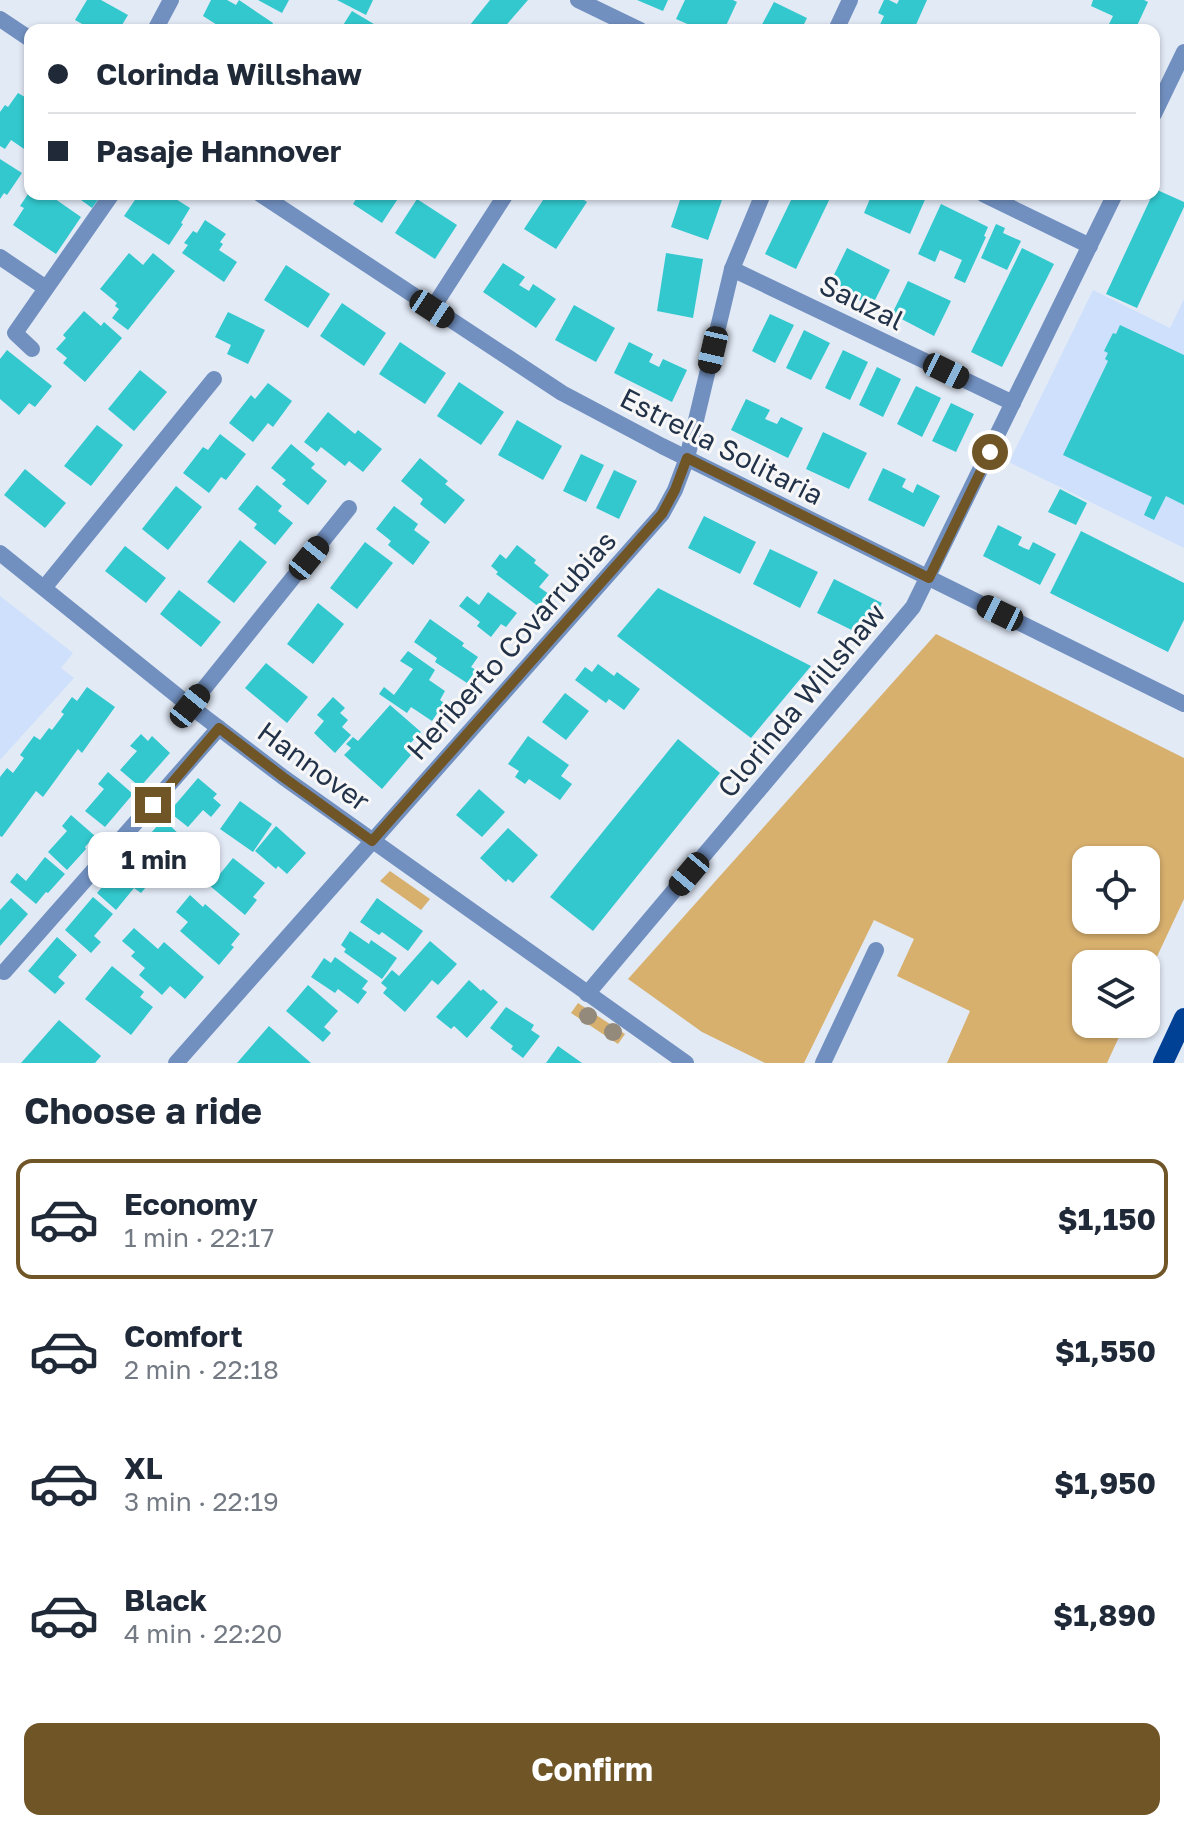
<!DOCTYPE html>
<meta charset="utf-8">
<style>
body{margin:0;font-family:"Golos Text",sans-serif;background:#f6f6f7;color:#1f2937;height:100vh;display:flex;flex-direction:column;font-size:30px;white-space:nowrap}
*{box-sizing:border-box;margin:0}
p{font-size:26px;color:#747a83}
.icon{flex:none;width:44px;height:44px;fill:none;stroke:currentColor;stroke-width:2;stroke-linecap:round;stroke-linejoin:round}
.map{position:relative;height:1063px;overflow:hidden}
.details{display:flex;flex-direction:column;background:#fff;flex:1}
.details>*{flex:none}
.banner{position:absolute;left:24px;top:24px;width:1136px;height:176px;border-radius:16px;box-shadow:0 2px 6px #0004;display:grid;align-content:center;height:176px;padding:0 24px;background:#fff}
.tools{position:absolute;left:1072px;top:846px;display:grid;gap:16px}
.tools a{display:grid;place-items:center;width:88px;height:88px;border-radius:16px;background:#fff;box-shadow:0 2px 6px #0004;font-size:40px}
.end{position:absolute;width:36px;height:36px;margin:-18px;border:10px solid #705527;background:#fff;box-shadow:0 0 0 4px #fff}
.from{border-radius:50%}
.bubble{position:absolute;height:56px;border-radius:16px;background:#fff;box-shadow:0 2px 6px #0004;font-size:26px;font-weight:700;line-height:56px;text-align:center}
.car{position:absolute;width:24px;height:48px;margin:-24px -12px;border-radius:10px;box-shadow:0 0 6px 2px #0007;background:linear-gradient(#222 24%,#8ab4d8 0 40%,#222 0 76%,#8ab4d8 0 86%,#222 0)}
.banner b{display:flex;align-items:center;gap:28px;height:76px;font-size:30px}
.banner b+b{border-top:2px solid #e0e1e3}
.banner i{width:20px;height:20px;background:#1f2937}
ul{padding:0;list-style:none}
li{display:flex;align-items:center;gap:24px;height:120px;margin:0 16px 12px;padding:0 8px;border:4px solid transparent;border-radius:16px}
li div{flex:1}
li b{display:block;font-size:30px}
li em{font-style:normal;font-weight:700}
li.selected{border-color:#705527}
li>.icon{width:72px;height:72px;stroke-width:1.5}
h2{padding:0 24px;font-size:36px;line-height:96px}
.button{display:flex;gap:16px;margin-top:auto;padding:16px 24px}
.button a{flex:1;height:92px;border-radius:16px;background:#705527;color:#fff;font-size:32px;font-weight:700;line-height:92px;text-align:center}
.map>svg:first-child{display:block}
.built{fill:#cee0fb}
.green{fill:#d8b06e;fill-rule:evenodd}
.building{fill:#32c8ce}
.lines{fill:none;stroke-linecap:round;stroke-linejoin:round}
.street{stroke:#7190c0;stroke-width:16}
.primary{stroke:#004196;stroke-width:20}
.tree{fill:#938a7c}
.route{stroke:#705527;stroke-width:10}
.labels{text-anchor:middle;dominant-baseline:central;stroke-width:6;stroke-linejoin:round;paint-order:stroke}
.street-label{font-size:28px;fill:#223249;stroke:#f7f7f7}
</style>
<div class="map">
<svg width="1184" height="1063" viewBox="0 0 1184 1063">
<rect width="100%" height="100%" fill="#e2eaf6"/>
<g class="built">
<path d="M 1093,290 L 1170,328 L 1184,299 L 1184,548 L 1009,462 Z"/>
<path d="M 0,596 L 73,653 L 61,668 L 74,678 L 0,760 Z"/>
</g>
<g class="green">
<path d="M 936,634 L 1184,758 L 1184,899 L 1146,980 L 1146,964 L 1086,964 L 1086,1024 L 1125,1024 L 1107,1063 L 947,1063 L 970,1011 L 897,976 L 914,939 L 874,920 L 804,1063 L 765,1063 L 702,1032 L 628,979 ZM 1146,860 L 1146,920 L 1086,920 L 1086,860 Z"/>
<path d="M 390,871 L 430,899 L 421,910 L 380,881 Z"/>
<path d="M 578,1003 L 625,1034 L 618,1044 L 571,1013 Z"/>
</g>
<g class="building">
<path d="M 87,0 L 101,0 L 128,15 L 119,30 L 93,30 L 75,20 Z"/>
<path d="M 211,0 L 227,0 L 236,5 L 239,0 L 273,23 L 270,30 L 225,30 L 203,16 Z"/>
<path d="M 258,0 L 289,0 L 282,13 Z"/>
<path d="M 337,0 L 373,0 L 366,15 Z"/>
<path d="M 490,0 L 528,0 L 502,30 L 466,30 Z"/>
<path d="M 637,0 L 668,0 L 663,11 Z"/>
<path d="M 685,0 L 733,0 L 737,2 L 724,30 L 701,30 L 676,19 Z"/>
<path d="M 884,0 L 889,0 L 897,4 L 899,0 L 927,0 L 915,27 L 921,30 L 878,29 L 884,16 L 878,13 Z"/>
<path d="M 1093,0 L 1144,0 L 1148,2 L 1135,30 L 1106,30 L 1113,16 L 1091,6 Z"/>
<path d="M 774,2 L 807,18 L 801,30 L 759,30 Z"/>
<path d="M 352,11 L 384,30 L 340,30 Z"/>
<path d="M 18,93 L 30,100 L 30,153 L 11,140 L 5,149 L 0,146 L 0,112 L 5,105 L 8,107 Z"/>
<path d="M 0,159 L 22,173 L 7,195 L 4,193 L 0,199 Z"/>
<path d="M 1155,189 L 1184,202 L 1184,207 L 1137,308 L 1106,294 Z"/>
<path d="M 28,194 L 48,194 L 81,217 L 56,254 L 13,225 L 24,208 L 20,206 Z"/>
<path d="M 80,194 L 102,194 L 92,208 L 77,197 Z"/>
<path d="M 139,194 L 143,197 L 145,194 L 168,194 L 190,208 L 181,223 L 183,224 L 169,245 L 124,216 Z"/>
<path d="M 359,194 L 401,194 L 382,223 L 353,204 Z"/>
<path d="M 547,194 L 575,194 L 587,202 L 556,249 L 524,229 Z"/>
<path d="M 682,194 L 724,194 L 708,240 L 671,227 Z"/>
<path d="M 794,194 L 832,194 L 796,269 L 765,254 Z"/>
<path d="M 872,194 L 927,195 L 910,234 L 864,213 Z"/>
<path d="M 417,199 L 457,225 L 435,259 L 395,233 Z"/>
<path d="M 941,204 L 988,227 L 984,236 L 986,237 L 965,283 L 954,278 L 962,260 L 940,250 L 935,262 L 918,254 Z"/>
<path d="M 205,220 L 226,234 L 220,242 L 223,244 L 219,250 L 237,262 L 224,282 L 182,253 L 188,245 L 184,243 L 193,231 L 197,233 Z"/>
<path d="M 996,224 L 1005,228 L 1003,233 L 1021,241 L 1007,270 L 981,258 Z"/>
<path d="M 847,248 L 890,270 L 872,306 L 829,285 Z"/>
<path d="M 1022,248 L 1054,264 L 1002,367 L 971,352 Z"/>
<path d="M 129,253 L 143,265 L 153,253 L 175,271 L 128,330 L 112,318 L 119,309 L 115,306 L 117,303 L 100,289 Z"/>
<path d="M 666,253 L 703,259 L 693,318 L 657,311 Z"/>
<path d="M 503,263 L 525,277 L 519,285 L 529,291 L 533,284 L 556,299 L 536,328 L 483,292 Z"/>
<path d="M 286,265 L 330,294 L 308,328 L 264,300 Z"/>
<path d="M 908,281 L 951,301 L 934,336 L 892,314 Z"/>
<path d="M 342,303 L 386,333 L 364,366 L 320,336 Z"/>
<path d="M 574,305 L 615,328 L 596,362 L 555,340 Z"/>
<path d="M 84,311 L 101,326 L 104,322 L 122,338 L 85,382 L 63,363 L 67,358 L 56,349 L 66,338 L 63,335 Z"/>
<path d="M 228,312 L 265,330 L 248,364 L 227,354 L 231,345 L 215,337 Z"/>
<path d="M 770,314 L 794,325 L 775,363 L 752,351 Z"/>
<path d="M 1120,325 L 1184,355 L 1184,505 L 1166,496 L 1154,520 L 1144,515 L 1152,497 L 1063,455 L 1108,361 L 1105,359 L 1108,353 L 1104,351 L 1113,333 L 1116,334 Z"/>
<path d="M 804,330 L 830,343 L 811,380 L 786,368 Z"/>
<path d="M 400,342 L 446,373 L 425,404 L 379,374 Z"/>
<path d="M 629,342 L 653,354 L 649,362 L 659,367 L 663,359 L 687,370 L 672,402 L 614,373 Z"/>
<path d="M 7,350 L 52,386 L 35,407 L 29,403 L 19,415 L 0,399 L 0,359 Z"/>
<path d="M 843,350 L 868,362 L 850,400 L 825,388 Z"/>
<path d="M 877,367 L 901,379 L 883,417 L 859,405 Z"/>
<path d="M 140,370 L 167,392 L 134,431 L 108,409 Z"/>
<path d="M 459,382 L 504,412 L 481,445 L 437,416 Z"/>
<path d="M 268,383 L 292,401 L 273,427 L 268,423 L 253,442 L 229,423 L 251,395 L 255,399 Z"/>
<path d="M 916,386 L 941,398 L 922,437 L 897,424 Z"/>
<path d="M 746,399 L 770,410 L 765,419 L 777,424 L 781,417 L 803,428 L 788,458 L 731,430 Z"/>
<path d="M 951,403 L 974,414 L 956,452 L 932,441 Z"/>
<path d="M 328,412 L 355,434 L 358,430 L 382,449 L 363,472 L 349,461 L 345,466 L 321,447 L 317,452 L 304,442 Z"/>
<path d="M 517,420 L 562,446 L 543,480 L 498,455 Z"/>
<path d="M 97,425 L 123,445 L 91,486 L 64,466 Z"/>
<path d="M 823,432 L 867,453 L 849,489 L 806,469 Z"/>
<path d="M 220,434 L 246,454 L 226,480 L 221,477 L 209,493 L 183,473 L 203,447 L 208,450 Z"/>
<path d="M 291,444 L 315,464 L 311,468 L 327,481 L 308,505 L 282,484 L 286,480 L 271,468 Z"/>
<path d="M 581,454 L 604,465 L 586,502 L 563,491 Z"/>
<path d="M 420,458 L 448,481 L 445,484 L 465,500 L 445,524 L 420,504 L 423,499 L 401,481 Z"/>
<path d="M 883,468 L 906,479 L 902,487 L 913,493 L 917,484 L 940,496 L 924,527 L 868,500 Z"/>
<path d="M 25,469 L 66,503 L 45,528 L 4,495 Z"/>
<path d="M 614,470 L 637,481 L 619,519 L 596,508 Z"/>
<path d="M 257,485 L 282,506 L 278,511 L 293,523 L 275,545 L 254,528 L 257,524 L 238,509 Z"/>
<path d="M 176,486 L 202,507 L 168,550 L 142,529 Z"/>
<path d="M 1060,489 L 1087,503 L 1076,525 L 1048,512 Z"/>
<path d="M 394,506 L 418,524 L 414,530 L 430,542 L 413,565 L 388,545 L 391,541 L 376,529 Z"/>
<path d="M 704,516 L 756,542 L 740,574 L 688,548 Z"/>
<path d="M 998,525 L 1022,537 L 1018,545 L 1024,548 L 1029,550 L 1033,542 L 1056,554 L 1040,585 L 983,556 Z"/>
<path d="M 1081,531 L 1184,583 L 1184,620 L 1168,652 L 1050,593 Z"/>
<path d="M 240,540 L 267,562 L 234,603 L 207,582 Z"/>
<path d="M 365,542 L 393,563 L 357,609 L 330,588 Z"/>
<path d="M 517,545 L 536,560 L 534,563 L 549,575 L 539,587 L 549,594 L 539,607 L 496,574 L 498,572 L 491,566 L 500,554 L 506,559 Z"/>
<path d="M 125,546 L 166,578 L 146,603 L 105,571 Z"/>
<path d="M 770,549 L 818,572 L 800,608 L 753,584 Z"/>
<path d="M 834,579 L 882,603 L 866,637 L 817,613 Z"/>
<path d="M 658,588 L 811,666 L 751,738 L 617,636 Z"/>
<path d="M 179,590 L 221,622 L 201,647 L 160,614 Z"/>
<path d="M 488,592 L 517,613 L 506,627 L 501,624 L 491,637 L 477,626 L 480,622 L 459,606 L 467,596 L 479,605 Z"/>
<path d="M 318,603 L 344,624 L 313,664 L 287,644 Z"/>
<path d="M 430,619 L 464,643 L 462,646 L 478,657 L 471,667 L 476,670 L 467,683 L 435,662 L 437,658 L 414,642 Z"/>
<path d="M 408,651 L 435,670 L 429,680 L 445,691 L 440,700 L 444,703 L 432,721 L 411,707 L 407,713 L 379,694 L 384,687 L 394,695 L 413,669 L 400,661 Z"/>
<path d="M 266,663 L 308,697 L 287,723 L 245,688 Z"/>
<path d="M 598,664 L 614,676 L 617,672 L 640,689 L 624,710 L 609,699 L 606,703 L 575,680 L 585,667 L 592,672 Z"/>
<path d="M 87,687 L 115,707 L 82,753 L 78,749 L 43,797 L 36,791 L 2,837 L 0,836 L 0,777 L 7,768 L 13,773 L 24,758 L 20,755 L 34,736 L 40,740 L 49,728 L 52,730 L 64,714 L 61,712 L 72,697 L 77,701 Z"/>
<path d="M 565,693 L 589,711 L 566,740 L 542,722 Z"/>
<path d="M 333,697 L 345,708 L 340,713 L 348,720 L 342,727 L 351,735 L 335,753 L 314,733 L 324,721 L 317,715 Z"/>
<path d="M 390,705 L 421,732 L 405,749 L 411,755 L 382,789 L 344,755 L 351,748 L 346,744 L 353,737 L 358,741 Z"/>
<path d="M 141,734 L 148,741 L 152,736 L 170,753 L 140,787 L 120,770 L 137,751 L 130,746 Z"/>
<path d="M 528,736 L 569,765 L 561,776 L 572,784 L 560,800 L 529,779 L 525,784 L 515,777 L 519,771 L 508,764 Z"/>
<path d="M 678,739 L 720,773 L 593,931 L 550,897 Z"/>
<path d="M 108,772 L 133,794 L 105,827 L 85,811 L 104,789 L 98,784 Z"/>
<path d="M 198,778 L 217,794 L 213,798 L 221,805 L 211,817 L 203,810 L 188,827 L 169,812 Z"/>
<path d="M 479,789 L 505,812 L 482,837 L 456,815 Z"/>
<path d="M 240,801 L 272,824 L 253,852 L 220,829 Z"/>
<path d="M 71,815 L 95,836 L 85,847 L 86,849 L 67,870 L 48,852 L 67,831 L 62,826 Z"/>
<path d="M 163,819 L 182,837 L 169,852 L 165,850 L 151,866 L 134,853 Z"/>
<path d="M 276,826 L 306,853 L 287,874 L 278,866 L 276,869 L 255,851 Z"/>
<path d="M 508,828 L 538,855 L 513,883 L 508,879 L 506,882 L 480,858 Z"/>
<path d="M 45,857 L 65,874 L 48,893 L 46,892 L 36,904 L 10,882 L 17,873 L 26,881 Z"/>
<path d="M 233,858 L 265,883 L 253,897 L 257,900 L 245,915 L 210,886 Z"/>
<path d="M 125,860 L 151,881 L 141,893 L 134,888 L 116,910 L 97,893 Z"/>
<path d="M 190,895 L 203,907 L 205,904 L 240,934 L 231,945 L 234,947 L 219,965 L 180,931 L 188,922 L 176,912 Z"/>
<path d="M 93,897 L 113,914 L 94,936 L 101,942 L 91,953 L 65,930 Z"/>
<path d="M 11,898 L 28,914 L 0,946 L 0,910 Z"/>
<path d="M 377,898 L 423,931 L 408,951 L 382,932 L 379,935 L 360,922 Z"/>
<path d="M 134,928 L 158,949 L 164,942 L 204,977 L 185,999 L 170,986 L 162,995 L 139,975 L 145,968 L 131,956 L 135,952 L 122,941 Z"/>
<path d="M 350,931 L 369,944 L 371,940 L 397,958 L 382,979 L 344,952 L 346,949 L 341,945 Z"/>
<path d="M 57,937 L 77,955 L 58,977 L 65,983 L 55,994 L 28,971 Z"/>
<path d="M 430,941 L 457,964 L 438,985 L 432,980 L 405,1012 L 383,993 L 387,988 L 381,983 L 392,970 L 399,976 Z"/>
<path d="M 335,957 L 368,981 L 362,989 L 367,992 L 358,1004 L 338,989 L 335,993 L 311,977 L 324,958 L 331,963 Z"/>
<path d="M 112,966 L 144,992 L 140,997 L 153,1007 L 131,1035 L 85,999 Z"/>
<path d="M 469,980 L 481,991 L 483,989 L 498,1002 L 467,1038 L 454,1026 L 451,1029 L 436,1017 Z"/>
<path d="M 308,985 L 338,1011 L 324,1027 L 331,1033 L 323,1042 L 286,1011 Z"/>
<path d="M 506,1007 L 534,1025 L 531,1030 L 540,1036 L 523,1058 L 511,1049 L 513,1046 L 490,1028 Z"/>
<path d="M 59,1020 L 101,1056 L 95,1063 L 21,1063 Z"/>
<path d="M 269,1026 L 311,1063 L 237,1063 Z"/>
<path d="M 558,1046 L 582,1063 L 546,1063 Z"/>
</g>
<g class="lines">
<g class="street">
<path d="M 578,0 L 640,30"/>
<path d="M 0,19 L 30,39"/>
<path d="M 155,30 L 171,0"/>
<path d="M 836,30 L 850,0"/>
<path d="M 1154,114 L 1184,52"/>
<path d="M 260,194 L 562,393 L 662,446 L 1184,704"/>
<path d="M 983,194 L 1090,246"/>
<path d="M 0,257 L 46,288"/>
<path d="M 732,269 L 1013,403"/>
<path d="M 432,309 L 506,194"/>
<path d="M 32,349 L 15,333 L 112,194"/>
<path d="M 0,553 L 190,706 L 283,777 L 686,1063"/>
<path d="M 44,588 L 214,379"/>
<path d="M 190,706 L 349,508"/>
<path d="M 4,972 L 219,728"/>
<path d="M 587,994 L 913,607 L 1115,194"/>
<path d="M 176,1063 L 662,514 L 675,490 L 687,458 L 732,269 L 763,194"/>
<path d="M 823,1063 L 876,950"/>
</g>
<path class="primary" d="M 1163,1063 L 1184,1018"/>
</g>
<g class="tree">
<circle cx="588" cy="1016" r="9"/>
<circle cx="613" cy="1032" r="9"/>
</g>
<g class="lines">
<path class="route" d="M 153,805 L 219,728 L 283,777 L 372,841 L 662,514 L 675,490 L 687,458 L 929,578 L 990,452"/>
</g>
<g class="labels">
<g class="street-label">
<text transform="translate(862 302) rotate(26)">Sauzal</text>
<text transform="translate(722 446) rotate(27)">Estrella Solitaria</text>
<text transform="translate(511 645) rotate(-48)">Heriberto Covarrubias</text>
<text transform="translate(801 700) rotate(-50)">Clorinda Willshaw</text>
<text transform="translate(314 766) rotate(36)">Hannover</text>
</g>
</g>
</svg>
<div class="tools">
<a><svg class="icon" aria-label="locate" viewBox="0 0 24 24"><circle cx="12" cy="12" r="6"/><path d="M12 2v4M12 18v4M2 12h4M18 12h4"/></svg></a>
<a><svg class="icon" aria-label="layers" viewBox="0 0 24 24"><path d="M12 4l9 5-9 5-9-5zM3 14l9 5 9-5"/></svg></a>
</div>
<i class="end from" style="left:990px;top:452px"></i>
<i class="end" style="left:153px;top:805px"></i>
<div class="bubble" style="left:88px;top:832px;width:132px">1 min</div>
<i class="car" style="left:432px;top:309px;rotate:123deg"></i>
<i class="car" style="left:713px;top:350px;rotate:193deg"></i>
<i class="car" style="left:946px;top:371px;rotate:116deg"></i>
<i class="car" style="left:309px;top:558px;rotate:39deg"></i>
<i class="car" style="left:1000px;top:613px;rotate:296deg"></i>
<i class="car" style="left:190px;top:706px;rotate:39deg"></i>
<i class="car" style="left:689px;top:874px;rotate:220deg"></i>
<div class="banner">
<b><i class="from"></i>Clorinda Willshaw</b>
<b><i></i>Pasaje Hannover</b>
</div>
</div>
<section class="details">
<h2>Choose a ride</h2>
<ul>
<li class="selected"><svg class="icon" aria-label="car" viewBox="0 0 24 24"><path d="M5 17H2v-5l4-1 3-4h7l3 4 3 1v5h-3M9 17h6M6 11h13"/><circle cx="7" cy="17" r="2"/><circle cx="17" cy="17" r="2"/></svg><div><b>Economy</b><p>1 min · 22:17</p></div><em>$1,150</em></li>
<li><svg class="icon" aria-label="car" viewBox="0 0 24 24"><path d="M5 17H2v-5l4-1 3-4h7l3 4 3 1v5h-3M9 17h6M6 11h13"/><circle cx="7" cy="17" r="2"/><circle cx="17" cy="17" r="2"/></svg><div><b>Comfort</b><p>2 min · 22:18</p></div><em>$1,550</em></li>
<li><svg class="icon" aria-label="car" viewBox="0 0 24 24"><path d="M5 17H2v-5l4-1 3-4h7l3 4 3 1v5h-3M9 17h6M6 11h13"/><circle cx="7" cy="17" r="2"/><circle cx="17" cy="17" r="2"/></svg><div><b>XL</b><p>3 min · 22:19</p></div><em>$1,950</em></li>
<li><svg class="icon" aria-label="car" viewBox="0 0 24 24"><path d="M5 17H2v-5l4-1 3-4h7l3 4 3 1v5h-3M9 17h6M6 11h13"/><circle cx="7" cy="17" r="2"/><circle cx="17" cy="17" r="2"/></svg><div><b>Black</b><p>4 min · 22:20</p></div><em>$1,890</em></li>
</ul>
<div class="button"><a>Confirm</a></div>
</section>
